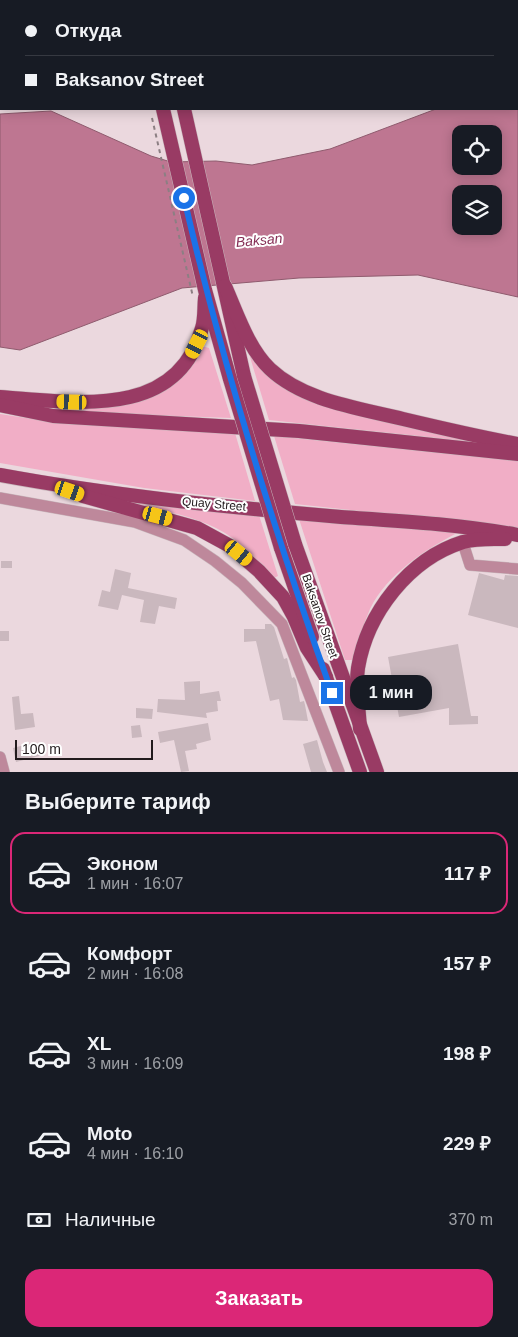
<!DOCTYPE html>
<html lang="ru">
<meta charset="utf-8">
<style>
body{margin:0;font-family:Arial,sans-serif;background:#20242c;color:#f1f3f6;height:100vh;display:flex;flex-direction:column;font-size:19px;white-space:nowrap}
*{box-sizing:border-box;margin:0}
p{font-size:16px;color:#9ea1a6}
.icon{flex:none;width:28px;height:28px;fill:none;stroke:currentColor;stroke-width:2;stroke-linecap:round;stroke-linejoin:round}
.map{position:relative;height:772px;overflow:hidden}
.drawer{display:flex;flex-direction:column;background:#171b24;flex:1}
.drawer>*{flex:none}
.top-card{position:absolute;left:0px;top:0px;width:519px;height:110px;box-shadow:0 2px 12px #0003;display:grid;align-content:center;height:110px;padding:0 25px;background:#171b24}
.tools{position:absolute;left:452px;top:125px;display:grid;gap:10px}
.tools a{display:grid;place-items:center;width:50px;height:50px;border-radius:10px;background:#171b24;box-shadow:0 2px 12px #0003;font-size:25px}
.scale{position:absolute;left:15px;bottom:12px;width:138px;box-sizing:border-box;padding-left:5px;border:2px solid #221b1d;border-top:0;font-size:14px;line-height:18px;white-space:nowrap;color:#221b1d;-webkit-text-stroke:4px #fff;paint-order:stroke}
.end{position:absolute;width:22px;height:22px;margin:-11px;border:6px solid #1a73e8;background:#fff;box-shadow:0 0 0 2px #fff}
.from{border-radius:50%}
.bubble{position:absolute;height:35px;border-radius:15px;background:#171b24;box-shadow:0 2px 12px #0003;font-size:16px;font-weight:600;line-height:35px;text-align:center}
.car{position:absolute;width:15px;height:30px;margin:-15px -8px;border-radius:6px;box-shadow:0 0 4px 1px #0007;background:linear-gradient(#f5c518 24%,#345 0 40%,#f5c518 0 76%,#345 0 86%,#f5c518 0)}
.top-card b{display:flex;align-items:center;gap:18px;height:48px;font-size:19px}
.top-card b+b{border-top:1px solid #363941}
.top-card i{width:12px;height:12px;background:#f1f3f6}
ul{padding:0;list-style:none}
li{display:flex;align-items:center;gap:15px;height:82px;margin:0 10px 8px;padding:0 15px;border:2px solid transparent;border-radius:15px}
li div{flex:1}
li b{display:block;font-size:19px}
li em{font-style:normal;font-weight:600}
li.on{border-color:#db2777}
li>.icon{width:45px;height:45px;stroke-width:1.5}
h2{padding:0 25px;font-size:22px;line-height:60px}
.pay{display:flex;align-items:center;gap:12px;height:55px;padding:0 25px;font-size:19px}
.pay p{margin-inline-start:auto}
.action{display:flex;gap:10px;margin-top:auto;padding:10px 25px}
.action a{flex:1;height:58px;border-radius:15px;background:#db2777;color:#fff;font-size:20px;font-weight:600;line-height:58px;text-align:center}
.map>svg:first-child{display:block}
.built{fill:#e4cad2}
.green{fill:#f1aec6}
.water{fill:#be7691;stroke:#8f5b6e;fill-rule:evenodd}
.building{fill:#cab8be}
.lines{fill:none;stroke-linecap:round;stroke-linejoin:round}
.minor-casing{stroke:#c7b6bb;stroke-width:12}
.major-casing{stroke:#c7b6bb;stroke-width:15}
.path{stroke:#8c7f83;stroke-width:2;stroke-dasharray:4 4;stroke-linecap:butt}
.minor{stroke:#be889b;stroke-width:11}
.major{stroke:#993b64;stroke-width:14}
.major-bridge-casing{stroke:#c7b6bb;stroke-width:15;stroke-linecap:butt}
.major-bridge{stroke:#993b64;stroke-width:14}
.route{stroke:#1a73e8;stroke-width:6}
.labels{text-anchor:middle;dominant-baseline:central;stroke-width:4;stroke-linejoin:round;paint-order:stroke}
.street-label{font-size:12px;fill:#221b1d;stroke:#fff}
.water-label{font-size:14px;font-style:italic;fill:#852e55;stroke:#fff}
</style>
<div class="map">
<svg width="518" height="772" viewBox="0 0 518 772">
<rect width="100%" height="100%" fill="#ebd8de"/>
<path class="built" d="M 319,0 L 518,0 L 518,36 L 518,1 Z"/>
<g class="green">
<path d="M 201,346 L 209,348 L 231,418 L 123,414 L 47,408 L 47,406 L 129,403 Z"/>
<path d="M 253,355 L 279,383 L 484,443 L 269,420 L 250,357 Z"/>
<path d="M 0,414 L 66,424 L 235,433 L 255,501 L 144,488 L 0,463 Z"/>
<path d="M 274,436 L 518,461 L 518,528 L 295,504 Z"/>
<path d="M 124,502 L 259,515 L 278,576 L 274,578 C 259,562 244,545 225,533 C 195,515 158,510 124,502 Z"/>
<path d="M 299,519 L 459,532 C 426,549 387,574 370,609 C 363,625 358,643 353,660 L 345,660 Z"/>
</g>
<g class="water">
<path d="M 0,0 L 43,1 L 1,1 L 1,86 Z"/>
<path d="M 518,79 L 518,297 L 418,275 L 299,278 L 182,288 L 20,350 L 0,347 L 0,114 L 51,111 L 151,156 L 171,162 L 216,161 L 252,165 L 330,149 L 436,109 L 518,109 ZM 461,134 L 494,134 L 494,166 L 461,166 ZM 461,194 L 494,194 L 494,226 L 461,226 Z"/>
</g>
<g class="building">
<rect x="1" y="561" width="11" height="7"/>
<path d="M 115,569 L 131,573 L 128,588 L 177,598 L 175,609 L 159,606 L 155,624 L 140,622 L 144,600 L 122,595 L 118,610 L 98,606 L 102,590 L 110,592 Z"/>
<path d="M 479,573 L 504,580 L 505,575 L 518,576 L 518,628 L 468,615 Z"/>
<path d="M 265,624 L 271,624 L 274,627 L 284,659 L 287,658 L 292,678 L 294,677 L 296,680 L 300,702 L 304,701 L 305,705 L 308,721 L 283,720 L 279,699 L 270,701 L 256,641 L 244,642 L 244,629 L 265,629 Z"/>
<rect x="0" y="631" width="9" height="10"/>
<path d="M 458,644 L 471,716 L 478,716 L 478,724 L 449,725 L 449,708 L 399,717 L 388,657 Z"/>
<path d="M 200,681 L 200,694 L 219,691 L 221,701 L 217,701 L 218,711 L 206,713 L 207,718 L 157,712 L 158,699 L 185,700 L 184,682 Z"/>
<path d="M 19,696 L 21,714 L 33,713 L 35,727 L 15,730 L 12,697 Z"/>
<path d="M 136,708 L 153,709 L 152,719 L 136,718 Z"/>
<path d="M 208,723 L 211,740 L 196,744 L 197,749 L 185,751 L 189,771 L 181,772 L 174,740 L 160,743 L 158,732 Z"/>
<path d="M 140,725 L 142,737 L 132,738 L 131,726 Z"/>
<path d="M 317,740 L 323,762 L 327,772 L 311,772 L 303,744 Z"/>
<path d="M 32,743 L 33,747 L 40,745 L 43,755 L 16,762 L 13,748 Z"/>
</g>
<g class="lines">
<g class="minor-casing">
<g id="minor">
<path d="M 0,498 L 135,522 L 184,540 L 215,561 L 242,583 L 282,624 L 339,772"/>
<path d="M 463,543 L 470,565 L 518,569"/>
<path d="M 0,757 L 4,772"/>
</g>
</g>
<g class="major-casing">
<g id="major">
<path d="M 137,0 L 137,1"/>
<path d="M 158,0 L 158,1"/>
<path d="M 163,109 L 205,290 L 230,379"/>
<path d="M 184,109 L 244,376"/>
<path d="M 225,286 C 237,313 248,348 270,369 C 304,401 359,408 403,419 C 441,428 479,437 518,444"/>
<path d="M 0,397 C 73,402 177,421 202,328 C 205,319 204,308 205,298"/>
<path d="M 0,405 L 53,416 L 299,431 L 518,454"/>
<path d="M 0,475 C 113,496 227,507 341,517 C 401,521 459,524 518,535"/>
<path d="M 83,496 L 197,528 L 230,546 L 259,571 L 283,597 L 294,617 L 307,648 L 326,677"/>
<path d="M 295,544 L 377,772"/>
<path d="M 281,548 L 312,637"/>
<path d="M 323,669 L 360,772"/>
<path d="M 360,729 C 359,709 355,688 358,668 C 367,613 409,559 463,542 C 477,538 491,539 505,539"/>
</g>
</g>
<path class="path" d="M 152,118 L 193,297"/>
<use href="#minor" class="minor"/>
<use href="#major" class="major"/>
<g class="major-bridge-casing">
<g id="major-bridge">
<path d="M 244,376 L 295,544"/>
<path d="M 230,379 L 281,548"/>
</g>
</g>
<use href="#major-bridge" class="major-bridge"/>
</g>
<g class="lines">
<path class="route" d="M 184,198 C 223,366 274,531 332,693"/>
</g>
<g class="labels">
<g class="street-label">
<text transform="translate(214 504) rotate(5)">Quay Street</text>
<text transform="translate(320 616) rotate(71)">Baksanov Street</text>
</g>
<g class="water-label">
<text transform="translate(259 240) rotate(-5)">Baksan</text>
</g>
</g>
</svg>
<div class="tools">
<a><svg class="icon" aria-label="locate" viewBox="0 0 24 24"><circle cx="12" cy="12" r="6"/><path d="M12 2v4M12 18v4M2 12h4M18 12h4"/></svg></a>
<a><svg class="icon" aria-label="layers" viewBox="0 0 24 24"><path d="M12 4l9 5-9 5-9-5zM3 14l9 5 9-5"/></svg></a>
</div>
<div class="scale">100 m</div>
<i class="end from" style="left:184px;top:198px"></i>
<i class="end" style="left:332px;top:693px"></i>
<div class="bubble" style="left:350px;top:675px;width:82px">1 мин</div>
<i class="car" style="left:197px;top:344px;rotate:207deg"></i>
<i class="car" style="left:72px;top:402px;rotate:272deg"></i>
<i class="car" style="left:70px;top:491px;rotate:109deg"></i>
<i class="car" style="left:158px;top:516px;rotate:105deg"></i>
<i class="car" style="left:239px;top:553px;rotate:129deg"></i>
<div class="top-card">
<b><i class="from"></i>Откуда</b>
<b><i></i>Baksanov Street</b>
</div>
</div>
<section class="drawer">
<h2>Выберите тариф</h2>
<ul>
<li class="on"><svg class="icon" aria-label="car" viewBox="0 0 24 24"><path d="M5 17H2v-5l4-1 3-4h7l3 4 3 1v5h-3M9 17h6M6 11h13"/><circle cx="7" cy="17" r="2"/><circle cx="17" cy="17" r="2"/></svg><div><b>Эконом</b><p>1 мин · 16:07</p></div><em>117 ₽</em></li>
<li><svg class="icon" aria-label="car" viewBox="0 0 24 24"><path d="M5 17H2v-5l4-1 3-4h7l3 4 3 1v5h-3M9 17h6M6 11h13"/><circle cx="7" cy="17" r="2"/><circle cx="17" cy="17" r="2"/></svg><div><b>Комфорт</b><p>2 мин · 16:08</p></div><em>157 ₽</em></li>
<li><svg class="icon" aria-label="car" viewBox="0 0 24 24"><path d="M5 17H2v-5l4-1 3-4h7l3 4 3 1v5h-3M9 17h6M6 11h13"/><circle cx="7" cy="17" r="2"/><circle cx="17" cy="17" r="2"/></svg><div><b>XL</b><p>3 мин · 16:09</p></div><em>198 ₽</em></li>
<li><svg class="icon" aria-label="car" viewBox="0 0 24 24"><path d="M5 17H2v-5l4-1 3-4h7l3 4 3 1v5h-3M9 17h6M6 11h13"/><circle cx="7" cy="17" r="2"/><circle cx="17" cy="17" r="2"/></svg><div><b>Moto</b><p>4 мин · 16:10</p></div><em>229 ₽</em></li>
</ul>
<div class="pay"><svg class="icon" aria-label="cash" viewBox="0 0 24 24"><path d="M3 7h18v10H3z"/><circle cx="12" cy="12" r="2"/></svg>Наличные<p>370 m</p></div>
<div class="action"><a>Заказать</a></div>
</section>
